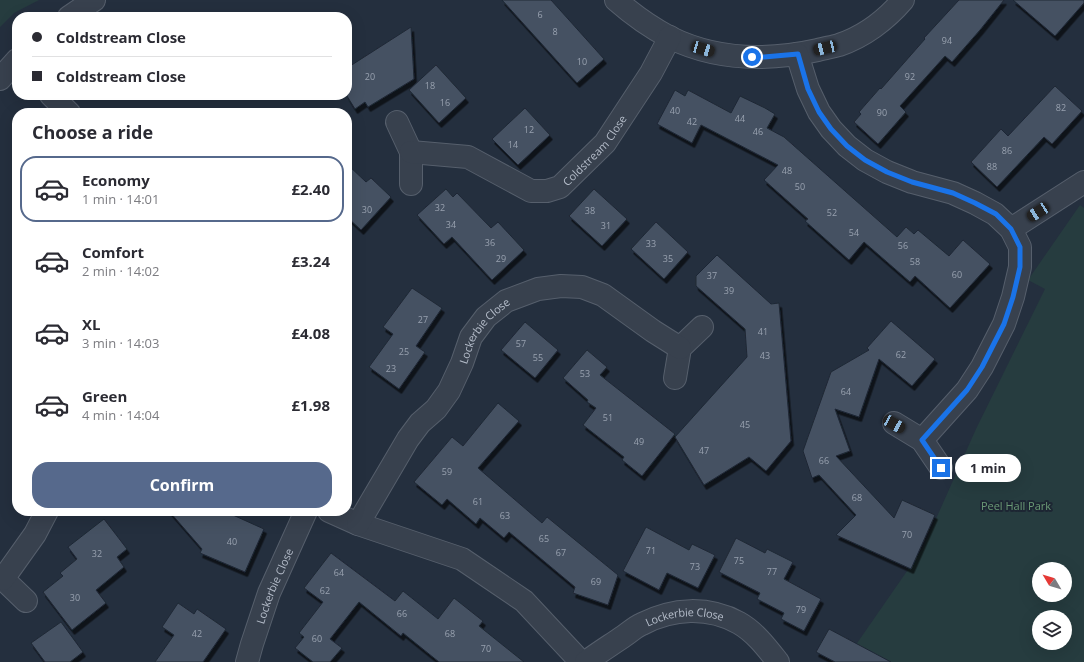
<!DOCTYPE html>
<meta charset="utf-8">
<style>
body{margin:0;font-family:"Open Sans",sans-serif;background:#f7f7f7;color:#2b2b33;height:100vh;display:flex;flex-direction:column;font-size:15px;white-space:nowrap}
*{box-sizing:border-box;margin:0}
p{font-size:13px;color:#7c7c81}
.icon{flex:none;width:22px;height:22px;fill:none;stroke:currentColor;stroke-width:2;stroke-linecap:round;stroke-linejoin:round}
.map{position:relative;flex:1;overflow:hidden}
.panel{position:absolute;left:12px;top:108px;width:340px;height:408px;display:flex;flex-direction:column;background:#fff;border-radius:16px;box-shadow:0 4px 16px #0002}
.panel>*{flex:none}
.guide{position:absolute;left:12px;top:12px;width:340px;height:88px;border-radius:16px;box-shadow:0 4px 16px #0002;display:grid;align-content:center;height:88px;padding:0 20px;background:#fff}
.needle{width:26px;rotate:308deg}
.buttons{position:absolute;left:1032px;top:562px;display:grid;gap:8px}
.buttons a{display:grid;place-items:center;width:40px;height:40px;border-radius:50%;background:#fff;box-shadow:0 4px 16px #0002;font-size:20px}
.end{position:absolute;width:18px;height:18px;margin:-9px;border:5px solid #1a73e8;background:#fff;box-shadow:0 0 0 2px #fff}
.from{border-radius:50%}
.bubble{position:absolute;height:28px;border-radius:14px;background:#fff;box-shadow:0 4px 16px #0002;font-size:13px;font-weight:700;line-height:28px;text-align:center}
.car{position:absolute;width:12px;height:24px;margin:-12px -6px;border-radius:5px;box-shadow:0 0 3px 1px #0007;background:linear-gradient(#222 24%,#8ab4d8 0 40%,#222 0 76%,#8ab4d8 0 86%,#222 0)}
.guide b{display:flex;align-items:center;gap:14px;height:38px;font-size:15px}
.guide b+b{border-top:1px solid #e1e1e2}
.guide i{width:10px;height:10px;background:#2b2b33}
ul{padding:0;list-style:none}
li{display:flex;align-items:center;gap:12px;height:66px;margin:0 8px 6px;padding:0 12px;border:2px solid transparent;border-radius:16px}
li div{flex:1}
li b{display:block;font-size:15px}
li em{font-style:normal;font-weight:700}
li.active{border-color:#56698c}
li>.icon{width:36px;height:36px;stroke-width:1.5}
h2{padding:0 20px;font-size:18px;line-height:48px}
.action{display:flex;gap:8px;margin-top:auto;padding:8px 20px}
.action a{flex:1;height:46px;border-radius:16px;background:#56698c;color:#fff;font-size:16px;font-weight:700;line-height:46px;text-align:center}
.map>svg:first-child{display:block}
.green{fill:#263c3f;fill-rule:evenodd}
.building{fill:#455162;stroke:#1f2835;filter:url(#shadow)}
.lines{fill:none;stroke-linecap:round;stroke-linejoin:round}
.minor-casing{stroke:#565f6c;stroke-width:24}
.minor{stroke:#38414e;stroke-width:22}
.route{stroke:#1a73e8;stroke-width:5}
.labels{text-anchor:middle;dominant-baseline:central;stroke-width:4;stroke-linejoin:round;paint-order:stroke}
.number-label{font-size:9px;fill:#98a1af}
.street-label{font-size:11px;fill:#b4bcc9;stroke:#1d2633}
.park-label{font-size:11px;fill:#6b9a76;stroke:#1d2633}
</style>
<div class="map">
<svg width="1084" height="662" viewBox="0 0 1084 662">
<defs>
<filter id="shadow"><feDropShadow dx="2.5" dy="4.5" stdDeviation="0" flood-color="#0009"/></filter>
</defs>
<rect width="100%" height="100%" fill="#242f3e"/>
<g class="green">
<path d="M 0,0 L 39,0 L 14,13 L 0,27 Z"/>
<path d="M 1080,205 L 1084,208 L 1084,662 L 844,662 L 923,548 L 976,429 L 1045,289 L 1028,280 ZM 1039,569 L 1065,569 L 1065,595 L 1039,595 ZM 1039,617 L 1065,617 L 1065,643 L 1039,643 Z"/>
</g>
<g class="building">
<path d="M 502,0 L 551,0 L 604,59 L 577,83 Z"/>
<path d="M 959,0 L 1004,0 L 980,30 L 952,62 L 945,56 L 900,106 L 906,112 L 878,144 L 854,122 L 861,114 L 859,112 L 880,88 L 881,89 L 925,39 L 924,38 Z"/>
<path d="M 1013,0 L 1084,0 L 1084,3 L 1055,36 Z"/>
<path d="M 411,27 L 414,79 L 368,107 L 365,102 L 355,109 L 347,96 L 347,68 Z"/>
<path d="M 436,65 L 466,98 L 439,123 L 409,90 Z"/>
<path d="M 1055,86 L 1082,111 L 1052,144 L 1044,137 L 997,187 L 971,162 L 1001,129 L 1008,136 Z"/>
<path d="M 675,90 L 685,96 L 688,90 L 731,113 L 740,96 L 765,108 L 775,114 L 767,128 L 784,137 L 897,237 L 906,227 L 914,234 L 918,230 L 949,256 L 963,240 L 990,264 L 950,308 L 915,276 L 910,282 L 864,242 L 849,260 L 805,221 L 808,219 L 764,180 L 778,165 L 701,125 L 692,143 L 657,124 Z"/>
<path d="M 525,108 L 550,135 L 518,165 L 492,139 Z"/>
<path d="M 347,164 L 366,182 L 371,178 L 391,197 L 361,230 L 347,217 Z"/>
<path d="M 446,189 L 453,197 L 457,193 L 491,228 L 498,222 L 524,250 L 492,280 L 452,237 L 444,244 L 417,215 Z"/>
<path d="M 594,189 L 627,219 L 602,246 L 569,216 Z"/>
<path d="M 656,222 L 688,252 L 664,279 L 631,249 Z"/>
<path d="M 717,255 L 771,304 L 779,303 L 791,441 L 766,471 L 749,457 L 704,485 L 675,437 L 747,357 L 745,329 L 696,286 L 696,276 Z"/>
<path d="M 412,288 L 442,308 L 416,346 L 425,352 L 399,389 L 369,367 L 393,334 L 383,327 Z"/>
<path d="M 891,321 L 935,359 L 912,386 L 879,359 L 859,417 L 835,409 L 850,451 L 836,456 L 894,518 L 902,500 L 935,515 L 911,569 L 836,535 L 856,515 L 819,475 L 812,478 L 803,451 L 831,372 L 869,350 L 867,348 Z"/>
<path d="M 525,322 L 558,350 L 535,378 L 501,350 Z"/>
<path d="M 587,350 L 607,367 L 600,375 L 675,434 L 642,476 L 622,460 L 624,457 L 583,425 L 596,408 L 587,402 L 588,400 L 563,378 Z"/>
<path d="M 498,403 L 519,421 L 478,468 L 542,523 L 547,517 L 618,575 L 608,605 L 573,593 L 575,587 L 509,532 L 504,538 L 480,518 L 476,524 L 447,499 L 442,505 L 414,482 L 452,437 L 463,446 Z"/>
<path d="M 169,511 L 224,511 L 264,529 L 245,572 L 200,553 L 202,549 Z"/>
<path d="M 104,519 L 127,549 L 117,557 L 124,567 L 96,590 L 106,603 L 72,630 L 43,592 L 63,576 L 60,573 L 77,559 L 68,547 Z"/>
<path d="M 646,527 L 689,550 L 692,544 L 715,555 L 698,588 L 667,573 L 659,590 L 623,571 Z"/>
<path d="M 736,538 L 765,553 L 767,549 L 793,562 L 784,579 L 821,599 L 804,631 L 781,619 L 784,613 L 757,599 L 760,593 L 719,572 Z"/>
<path d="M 331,553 L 395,601 L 403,591 L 438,619 L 454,598 L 483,621 L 479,626 L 524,662 L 439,662 L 403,633 L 401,636 L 359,602 L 330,639 L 342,648 L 330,662 L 313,662 L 295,648 L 304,637 L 299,633 L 323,602 L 304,588 Z"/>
<path d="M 178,603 L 194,614 L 197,609 L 226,629 L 203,662 L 155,662 L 174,635 L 162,627 Z"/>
<path d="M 61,622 L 83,652 L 70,662 L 45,662 L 31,643 Z"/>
<path d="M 829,629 L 891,662 L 835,662 L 816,652 Z"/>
</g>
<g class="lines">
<g class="minor-casing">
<g id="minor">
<path d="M 616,0 C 632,14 650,27 669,37 C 715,60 768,61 818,50 C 825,48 832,47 839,45 C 863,37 886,20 903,0"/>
<path d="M 69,17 L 94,0"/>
<path d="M 797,54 L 808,89 L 819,112 L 831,129 L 847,146 L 865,160 L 887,172 L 912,182 L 953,193 L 975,203 L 995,214 L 1011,229 L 1020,247 L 1020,267 L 1013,297 L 1004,324 L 982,367 L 967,390 L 922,440"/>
<path d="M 0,79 L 17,60"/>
<path d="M 51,95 L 69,113"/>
<path d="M 397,122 L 411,152 L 411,184"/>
<path id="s1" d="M 411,152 L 468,157 L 531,191 L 547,191 L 560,187 L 605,143 L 651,73 L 670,37"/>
<path d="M 1011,229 L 1084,182"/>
<path d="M 675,378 L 680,348 L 702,327"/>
<path d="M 894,423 L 922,440 L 941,468"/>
<path d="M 329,511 L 358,524 L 462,559 L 524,601 L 581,662"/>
<path id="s2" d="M 358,524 L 408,439 L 420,423 L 436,409 L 449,391 L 462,363 L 471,337 L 486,317 L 506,301 L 538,289 L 561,286 L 582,287 L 603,295 L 653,331 L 680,348"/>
<path d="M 0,576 L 26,601"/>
<path d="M 3,579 L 35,534 L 47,511"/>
<path id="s3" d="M 247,662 L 252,644 L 269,593 L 306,511"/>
<path id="s4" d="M 586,662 C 598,653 611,645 624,636 C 630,632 635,627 642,624 C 673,608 708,606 739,623 C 755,632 767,648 778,662"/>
</g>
</g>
<use href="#minor" class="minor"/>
</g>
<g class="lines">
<path class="route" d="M 752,57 L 764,57 L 798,54 L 808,89 L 819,112 L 831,129 L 847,146 L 865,160 L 887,172 L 912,182 L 953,193 L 975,203 L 996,214 L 1011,229 L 1020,247 L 1020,267 L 1013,297 L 1004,324 L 982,367 L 967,390 L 922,440 L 941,468"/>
</g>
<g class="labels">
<g class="number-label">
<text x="540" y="14">6</text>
<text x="555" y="31">8</text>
<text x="947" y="40">94</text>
<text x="582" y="61">10</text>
<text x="370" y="76">20</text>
<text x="910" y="76">92</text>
<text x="430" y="85">18</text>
<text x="445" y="102">16</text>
<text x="1061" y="107">82</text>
<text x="675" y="110">40</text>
<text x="882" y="112">90</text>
<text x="740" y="118">44</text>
<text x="692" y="121">42</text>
<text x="529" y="129">12</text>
<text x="758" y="131">46</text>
<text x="513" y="144">14</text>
<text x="1007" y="150">86</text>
<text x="992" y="166">88</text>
<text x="787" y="170">48</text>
<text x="800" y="186">50</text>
<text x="440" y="207">32</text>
<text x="367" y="209">30</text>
<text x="590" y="210">38</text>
<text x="832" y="212">52</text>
<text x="451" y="224">34</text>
<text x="606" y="225">31</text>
<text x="854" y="232">54</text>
<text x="490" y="242">36</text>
<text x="651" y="243">33</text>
<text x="903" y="245">56</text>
<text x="501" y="258">29</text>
<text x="668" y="258">35</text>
<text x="915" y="261">58</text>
<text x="957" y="274">60</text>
<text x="712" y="275">37</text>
<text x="729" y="290">39</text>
<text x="423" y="319">27</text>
<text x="763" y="331">41</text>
<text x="521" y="343">57</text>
<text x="404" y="351">25</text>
<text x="901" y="354">62</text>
<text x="765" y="355">43</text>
<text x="538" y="357">55</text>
<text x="391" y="368">23</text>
<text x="585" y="373">53</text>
<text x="846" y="391">64</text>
<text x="608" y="417">51</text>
<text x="745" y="424">45</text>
<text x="639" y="441">49</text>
<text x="704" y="450">47</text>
<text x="824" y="460">66</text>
<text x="447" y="471">59</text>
<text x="857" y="497">68</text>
<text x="478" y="501">61</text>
<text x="505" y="515">63</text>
<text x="907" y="534">70</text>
<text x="544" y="538">65</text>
<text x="232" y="541">40</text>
<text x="651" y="550">71</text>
<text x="561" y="552">67</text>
<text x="97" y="553">32</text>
<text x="739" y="560">75</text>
<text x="695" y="566">73</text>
<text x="772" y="571">77</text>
<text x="339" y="572">64</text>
<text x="596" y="581">69</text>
<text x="325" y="590">62</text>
<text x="75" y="597">30</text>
<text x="801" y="609">79</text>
<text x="402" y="613">66</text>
<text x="197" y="633">42</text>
<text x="450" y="633">68</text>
<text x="317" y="638">60</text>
<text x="486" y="648">70</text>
</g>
<g class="street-label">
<text stroke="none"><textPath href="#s1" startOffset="209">Coldstream Close</textPath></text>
<text stroke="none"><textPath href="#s2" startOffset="233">Lockerbie Close</textPath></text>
<text stroke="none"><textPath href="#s3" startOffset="81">Lockerbie Close</textPath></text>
<text stroke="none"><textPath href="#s4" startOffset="112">Lockerbie Close</textPath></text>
</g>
<g class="park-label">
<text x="1016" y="505">Peel Hall Park</text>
</g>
</g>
</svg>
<div class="buttons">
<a><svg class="needle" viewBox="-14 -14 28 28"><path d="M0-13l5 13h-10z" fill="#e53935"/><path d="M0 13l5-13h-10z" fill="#7c7c81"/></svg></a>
<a><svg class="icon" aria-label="layers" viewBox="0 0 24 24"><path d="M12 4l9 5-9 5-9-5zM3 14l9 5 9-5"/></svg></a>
</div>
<i class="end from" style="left:752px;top:57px"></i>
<i class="end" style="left:941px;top:468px"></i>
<div class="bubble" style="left:955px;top:454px;width:66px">1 min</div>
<i class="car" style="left:825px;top:48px;rotate:257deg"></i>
<i class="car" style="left:703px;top:49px;rotate:106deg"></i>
<i class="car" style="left:1038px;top:212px;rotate:237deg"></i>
<i class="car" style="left:894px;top:424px;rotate:119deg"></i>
<div class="guide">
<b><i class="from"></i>Coldstream Close</b>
<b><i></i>Coldstream Close</b>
</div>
<section class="panel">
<h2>Choose a ride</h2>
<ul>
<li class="active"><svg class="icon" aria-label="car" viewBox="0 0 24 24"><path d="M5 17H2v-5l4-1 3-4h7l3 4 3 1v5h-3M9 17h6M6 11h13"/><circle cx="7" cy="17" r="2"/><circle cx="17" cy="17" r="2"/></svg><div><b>Economy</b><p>1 min · 14:01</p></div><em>£2.40</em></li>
<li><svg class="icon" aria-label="car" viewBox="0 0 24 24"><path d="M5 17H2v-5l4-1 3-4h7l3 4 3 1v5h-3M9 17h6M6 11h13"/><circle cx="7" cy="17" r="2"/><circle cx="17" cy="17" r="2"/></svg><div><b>Comfort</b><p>2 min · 14:02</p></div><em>£3.24</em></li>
<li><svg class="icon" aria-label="car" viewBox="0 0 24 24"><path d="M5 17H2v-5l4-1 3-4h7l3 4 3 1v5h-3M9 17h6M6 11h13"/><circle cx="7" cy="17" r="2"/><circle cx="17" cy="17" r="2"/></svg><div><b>XL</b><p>3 min · 14:03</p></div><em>£4.08</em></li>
<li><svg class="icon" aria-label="car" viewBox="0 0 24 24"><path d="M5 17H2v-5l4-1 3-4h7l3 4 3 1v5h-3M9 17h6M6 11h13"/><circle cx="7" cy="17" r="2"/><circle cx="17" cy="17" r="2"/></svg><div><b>Green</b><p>4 min · 14:04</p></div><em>£1.98</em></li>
</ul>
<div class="action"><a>Confirm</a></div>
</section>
</div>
